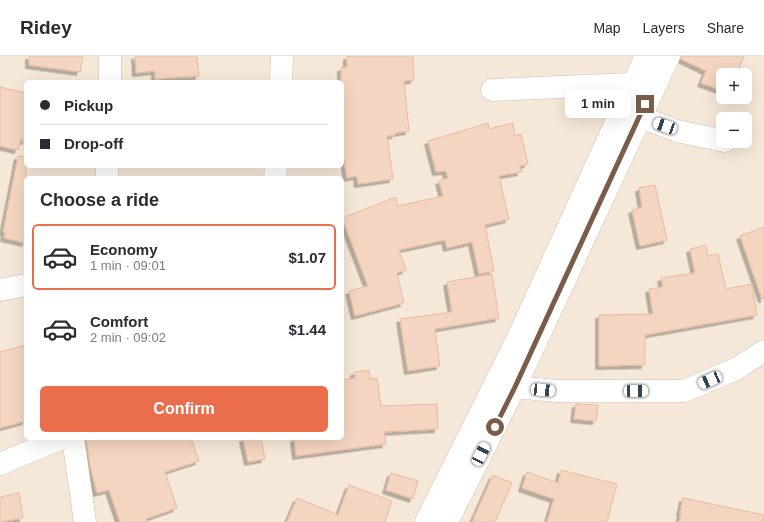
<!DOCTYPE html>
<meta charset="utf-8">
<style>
body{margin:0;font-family:Helvetica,sans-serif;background:#f2f2f3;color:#2b2b33;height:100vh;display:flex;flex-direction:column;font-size:15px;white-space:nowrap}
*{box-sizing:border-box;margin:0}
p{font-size:13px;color:#7c7c81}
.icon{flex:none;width:22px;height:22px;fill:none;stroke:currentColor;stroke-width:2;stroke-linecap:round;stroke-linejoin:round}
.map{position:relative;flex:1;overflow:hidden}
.details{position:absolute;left:24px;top:120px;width:320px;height:264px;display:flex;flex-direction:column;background:#fff;border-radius:6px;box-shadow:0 4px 16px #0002}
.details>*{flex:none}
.guide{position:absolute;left:24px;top:24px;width:320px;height:88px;border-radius:6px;box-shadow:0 4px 16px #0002;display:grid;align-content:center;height:88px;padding:0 16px;background:#fff}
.tools{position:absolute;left:716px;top:12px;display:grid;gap:8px}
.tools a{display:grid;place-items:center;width:36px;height:36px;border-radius:6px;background:#fff;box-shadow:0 4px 16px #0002;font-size:20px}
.end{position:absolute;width:18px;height:18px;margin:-9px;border:5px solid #7b5c4b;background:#fff;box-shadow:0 0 0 2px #fff}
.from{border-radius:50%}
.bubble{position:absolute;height:28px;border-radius:6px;background:#fff;box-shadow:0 4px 16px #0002;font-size:13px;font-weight:700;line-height:28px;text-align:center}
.car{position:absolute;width:12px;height:24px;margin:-12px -6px;border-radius:5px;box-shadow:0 0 3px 1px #0007;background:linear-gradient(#fff 24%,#345 0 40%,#fff 0 76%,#345 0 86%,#fff 0)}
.guide b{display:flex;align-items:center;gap:14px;height:38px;font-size:15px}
.guide b+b{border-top:1px solid #e1e1e2}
.guide i{width:10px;height:10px;background:#2b2b33}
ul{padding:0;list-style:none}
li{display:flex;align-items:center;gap:12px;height:66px;margin:0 8px 6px;padding:0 8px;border:2px solid transparent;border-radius:6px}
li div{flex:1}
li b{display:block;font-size:15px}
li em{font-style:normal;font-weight:700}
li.current{border-color:#eb6e4c}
li>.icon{width:36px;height:36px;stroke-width:1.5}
h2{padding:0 16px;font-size:18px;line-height:48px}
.action{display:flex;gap:8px;margin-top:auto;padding:8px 16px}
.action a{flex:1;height:46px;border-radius:6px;background:#eb6e4c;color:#fff;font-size:16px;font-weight:700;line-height:46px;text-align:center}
header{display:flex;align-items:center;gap:24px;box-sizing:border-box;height:56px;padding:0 20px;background:#fff;border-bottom:1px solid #e1e1e2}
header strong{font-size:19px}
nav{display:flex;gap:22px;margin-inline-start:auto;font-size:14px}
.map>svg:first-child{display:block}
.residential{fill:#f6e8d8;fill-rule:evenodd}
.building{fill:#f4d5c1;stroke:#e8bba0;filter:url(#shadow)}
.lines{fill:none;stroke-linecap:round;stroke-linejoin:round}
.minor-casing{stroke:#d2beaf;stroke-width:23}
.minor{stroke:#fff;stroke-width:22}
.route{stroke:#7b5c4b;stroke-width:5}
</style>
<header>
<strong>Ridey</strong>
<nav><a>Map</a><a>Layers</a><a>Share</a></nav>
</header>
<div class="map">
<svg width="764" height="466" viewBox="0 0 764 466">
<defs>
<filter id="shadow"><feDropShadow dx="-3.5" dy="3.5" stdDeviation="0" flood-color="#0004"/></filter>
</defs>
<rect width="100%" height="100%" fill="#fdf6eb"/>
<path class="residential" d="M 0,0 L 764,0 L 764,466 L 0,466 ZM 723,19 L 745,19 L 745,41 L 723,41 ZM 26,26 L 342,26 L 342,110 L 26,110 ZM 723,63 L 745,63 L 745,85 L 723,85 ZM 26,122 L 342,122 L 342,382 L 26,382 Z"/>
<g class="building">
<path d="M 29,0 L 83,0 L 80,16 L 29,9 Z"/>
<path d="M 135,0 L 197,0 L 199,20 L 155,23 L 155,15 L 136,17 Z"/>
<path d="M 347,0 L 413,0 L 414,24 L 404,25 L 409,75 L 395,77 L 395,79 L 387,80 L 393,123 L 358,128 L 357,120 L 347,122 L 342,91 L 341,12 L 347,11 Z"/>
<path d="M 681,0 L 744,0 L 736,19 L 723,19 L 723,35 L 701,27 L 706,15 L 681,3 Z"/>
<path d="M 0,31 L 26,37 L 26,85 L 21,83 L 18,94 L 0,90 Z"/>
<path d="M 488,67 L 489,73 L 513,67 L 515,80 L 521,78 L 528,108 L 520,110 L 521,116 L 499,120 L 509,163 L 485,169 L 494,215 L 479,218 L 472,186 L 447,192 L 445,184 L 399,194 L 406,214 L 397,217 L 404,247 L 355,260 L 349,235 L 368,230 L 342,162 L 396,141 L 397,150 L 443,140 L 439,125 L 448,122 L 446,115 L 436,116 L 428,85 Z"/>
<path d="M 18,100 L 26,101 L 26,187 L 4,182 L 5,176 L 3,176 Z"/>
<path d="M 655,129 L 667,184 L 640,190 L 632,154 L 642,151 L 639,132 Z"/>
<path d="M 764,171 L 764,243 L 762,243 L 740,180 Z"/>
<path d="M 706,189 L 708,200 L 718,198 L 726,233 L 752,228 L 757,259 L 645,279 L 645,309 L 599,310 L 599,259 L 653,258 L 649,233 L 663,231 L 661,222 L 695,217 L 690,193 Z"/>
<path d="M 492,218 L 499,262 L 435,273 L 440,310 L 408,315 L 400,263 L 452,256 L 447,226 Z"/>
<path d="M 26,289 L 26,365 L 0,372 L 0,296 Z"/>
<path d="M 369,314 L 370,323 L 377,322 L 381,350 L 437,348 L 438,373 L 384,376 L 386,388 L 296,400 L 294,382 L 342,382 L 342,324 L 355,322 L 354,316 Z"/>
<path d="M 576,348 L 598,349 L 596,365 L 574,363 Z"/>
<path d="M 86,382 L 191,382 L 199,405 L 165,416 L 177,452 L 146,463 L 148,466 L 120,466 L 109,434 L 97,437 L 90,409 Z"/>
<path d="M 243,382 L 261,382 L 265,403 L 248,406 Z"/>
<path d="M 561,414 L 617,428 L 607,466 L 547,466 L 554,443 L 522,432 L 527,416 L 558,427 Z"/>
<path d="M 391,417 L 418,425 L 413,443 L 386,434 Z"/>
<path d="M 493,419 L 512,427 L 495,466 L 472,466 Z"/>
<path d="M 349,429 L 392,445 L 385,466 L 287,466 L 297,442 L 338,459 Z"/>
<path d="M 19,437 L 23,462 L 0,466 L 0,441 Z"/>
<path d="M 683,442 L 764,459 L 763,466 L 679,466 L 681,457 L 680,457 Z"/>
</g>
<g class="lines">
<g class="minor-casing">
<g id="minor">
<path d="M 110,26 L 110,0"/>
<path d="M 281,26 L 282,0"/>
<path d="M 492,34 L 632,28"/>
<path d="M 640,61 L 677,75 L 725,85"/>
<path d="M 107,122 L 107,110"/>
<path d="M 275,122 L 276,110"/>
<path d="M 0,234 L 26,229"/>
<path d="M 515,331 L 557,335 L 684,335 L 736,313 L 764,295"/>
<path d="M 73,382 L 85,466"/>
<path d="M 0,408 L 62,382"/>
<path d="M 426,466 L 516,286 L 646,0"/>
<path d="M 447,466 L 515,331 L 669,0"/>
</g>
</g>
<use href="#minor" class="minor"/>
</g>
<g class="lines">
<path class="route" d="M 495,371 L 515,331 L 645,48"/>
</g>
</svg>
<div class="tools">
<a>+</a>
<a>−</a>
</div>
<i class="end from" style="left:495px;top:371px"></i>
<i class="end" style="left:645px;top:48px"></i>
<div class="bubble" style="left:565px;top:34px;width:66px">1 min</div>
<i class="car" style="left:665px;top:70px;rotate:290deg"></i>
<i class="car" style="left:710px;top:324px;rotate:247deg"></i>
<i class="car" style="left:543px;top:334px;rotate:95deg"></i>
<i class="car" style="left:636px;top:335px;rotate:90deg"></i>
<i class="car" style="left:481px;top:398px;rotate:27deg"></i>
<div class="guide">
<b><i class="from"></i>Pickup</b>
<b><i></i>Drop-off</b>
</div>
<section class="details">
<h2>Choose a ride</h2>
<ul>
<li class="current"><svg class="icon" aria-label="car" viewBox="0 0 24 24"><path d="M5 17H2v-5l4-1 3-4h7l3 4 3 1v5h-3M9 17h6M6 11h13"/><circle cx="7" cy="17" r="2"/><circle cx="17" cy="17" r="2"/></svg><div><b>Economy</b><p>1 min · 09:01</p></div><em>$1.07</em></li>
<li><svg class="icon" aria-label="car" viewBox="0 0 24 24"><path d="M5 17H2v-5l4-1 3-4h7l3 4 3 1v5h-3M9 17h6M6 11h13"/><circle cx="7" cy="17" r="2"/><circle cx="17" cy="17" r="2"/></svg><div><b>Comfort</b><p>2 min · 09:02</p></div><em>$1.44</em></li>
</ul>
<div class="action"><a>Confirm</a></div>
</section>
</div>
